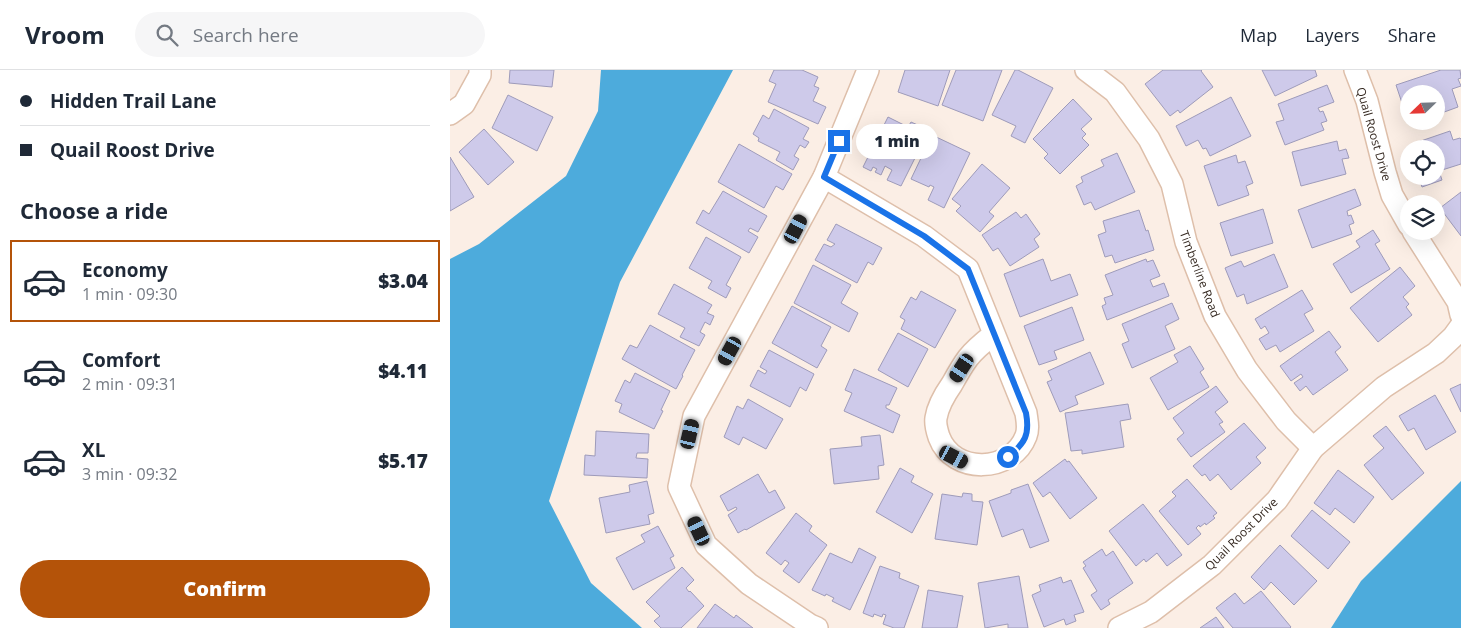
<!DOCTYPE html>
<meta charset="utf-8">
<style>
body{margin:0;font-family:"Open Sans",sans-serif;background:#f6f6f7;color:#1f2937;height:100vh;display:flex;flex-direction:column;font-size:19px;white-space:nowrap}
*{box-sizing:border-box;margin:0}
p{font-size:16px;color:#747a83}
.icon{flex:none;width:28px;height:28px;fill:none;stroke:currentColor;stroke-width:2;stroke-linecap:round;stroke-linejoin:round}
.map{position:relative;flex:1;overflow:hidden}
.panel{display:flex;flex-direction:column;background:#fff;width:450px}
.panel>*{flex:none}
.top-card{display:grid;align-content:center;height:110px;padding:0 20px;background:#fff}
.needle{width:32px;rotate:247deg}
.controls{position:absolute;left:950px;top:15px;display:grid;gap:10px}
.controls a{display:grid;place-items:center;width:45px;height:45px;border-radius:50%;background:#fff;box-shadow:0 5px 20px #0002;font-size:25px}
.end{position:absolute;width:22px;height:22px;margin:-11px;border:6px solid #1a73e8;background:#fff;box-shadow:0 0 0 2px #fff}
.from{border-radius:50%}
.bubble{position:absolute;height:35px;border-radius:18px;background:#fff;box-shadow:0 5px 20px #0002;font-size:16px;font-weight:800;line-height:35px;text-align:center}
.car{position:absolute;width:15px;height:30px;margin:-15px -8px;border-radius:6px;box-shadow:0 0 4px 1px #0007;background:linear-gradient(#222 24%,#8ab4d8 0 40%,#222 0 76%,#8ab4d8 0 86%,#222 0)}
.top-card b{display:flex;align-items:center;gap:18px;height:48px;font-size:19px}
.top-card b+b{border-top:1px solid #e0e1e3}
.top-card i{width:12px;height:12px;background:#1f2937}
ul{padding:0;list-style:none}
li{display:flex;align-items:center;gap:15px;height:82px;margin:0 10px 8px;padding:0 10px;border:2px solid transparent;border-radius:0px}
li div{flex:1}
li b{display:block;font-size:19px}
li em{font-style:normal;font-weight:800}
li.active{border-color:#b45309}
li>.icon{width:45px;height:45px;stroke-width:1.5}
h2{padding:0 20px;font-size:22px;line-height:60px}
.action{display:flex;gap:10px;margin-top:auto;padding:10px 20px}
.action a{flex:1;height:58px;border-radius:30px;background:#b45309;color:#fff;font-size:20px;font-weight:800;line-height:58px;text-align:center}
header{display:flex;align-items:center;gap:30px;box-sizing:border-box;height:70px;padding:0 25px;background:#fff;border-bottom:1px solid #e0e1e3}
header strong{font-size:24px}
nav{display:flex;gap:28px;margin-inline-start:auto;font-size:18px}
.search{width:350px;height:45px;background:#f6f6f7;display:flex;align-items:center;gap:12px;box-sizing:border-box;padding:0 18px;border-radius:28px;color:#747a83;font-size:19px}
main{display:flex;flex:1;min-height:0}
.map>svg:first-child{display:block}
.water{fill:#4dabdc}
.building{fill:#cecaea;stroke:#9e9bba}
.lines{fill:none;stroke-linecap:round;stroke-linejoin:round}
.minor-casing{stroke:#debfaa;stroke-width:24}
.minor{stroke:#fff;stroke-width:21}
.route{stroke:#1a73e8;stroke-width:6}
.labels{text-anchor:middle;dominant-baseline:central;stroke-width:4;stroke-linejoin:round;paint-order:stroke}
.street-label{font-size:12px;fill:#352921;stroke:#fff}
</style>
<header>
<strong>Vroom</strong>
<div class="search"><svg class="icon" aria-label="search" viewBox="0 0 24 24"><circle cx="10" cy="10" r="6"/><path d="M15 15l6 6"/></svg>Search here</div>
<nav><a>Map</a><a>Layers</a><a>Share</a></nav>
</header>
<main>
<section class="panel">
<div class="top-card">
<b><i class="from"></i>Hidden Trail Lane</b>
<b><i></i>Quail Roost Drive</b>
</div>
<h2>Choose a ride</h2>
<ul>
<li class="active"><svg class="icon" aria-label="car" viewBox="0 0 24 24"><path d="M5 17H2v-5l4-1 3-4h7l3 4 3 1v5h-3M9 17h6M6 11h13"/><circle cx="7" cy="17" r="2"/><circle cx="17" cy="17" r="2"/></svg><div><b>Economy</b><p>1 min · 09:30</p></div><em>$3.04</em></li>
<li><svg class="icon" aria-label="car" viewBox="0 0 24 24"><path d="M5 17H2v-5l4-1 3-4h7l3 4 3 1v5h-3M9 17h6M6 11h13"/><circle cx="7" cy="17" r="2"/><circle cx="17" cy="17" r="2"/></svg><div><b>Comfort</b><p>2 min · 09:31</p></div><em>$4.11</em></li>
<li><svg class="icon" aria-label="car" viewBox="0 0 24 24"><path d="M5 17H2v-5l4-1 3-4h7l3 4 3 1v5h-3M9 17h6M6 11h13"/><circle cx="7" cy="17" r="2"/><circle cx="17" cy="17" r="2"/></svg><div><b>XL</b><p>3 min · 09:32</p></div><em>$5.17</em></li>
</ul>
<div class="action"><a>Confirm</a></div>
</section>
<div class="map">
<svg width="1011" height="558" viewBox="0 0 1011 558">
<rect width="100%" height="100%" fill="#fbeee5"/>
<g class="water">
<path d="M 151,0 L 283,0 L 170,212 L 99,431 L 141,513 L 192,558 L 0,558 L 0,189 L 29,174 L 116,106 L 148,41 Z"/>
<path d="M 1011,411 L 1011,558 L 881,558 L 911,511 Z"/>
</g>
<g class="building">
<path d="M 60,0 L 104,0 L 102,17 L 59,13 Z"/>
<path d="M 324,0 L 352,0 L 368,7 L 364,16 L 369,18 L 363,31 L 376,37 L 368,54 L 318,32 L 326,14 L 319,11 Z"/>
<path d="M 455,0 L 500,0 L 488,36 L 448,22 Z"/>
<path d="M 506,0 L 552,0 L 533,51 L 492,35 Z"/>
<path d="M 565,0 L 568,0 L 603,18 L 575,73 L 561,66 L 566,56 L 542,45 Z"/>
<path d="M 713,0 L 752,0 L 751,1 L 763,17 L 730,43 L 728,40 L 720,46 L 695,14 Z"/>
<path d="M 812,0 L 865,0 L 867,6 L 825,26 Z"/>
<path d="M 991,0 L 1010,0 L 1011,8 L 1008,9 L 1011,16 L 1002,19 L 1008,37 L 986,45 L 986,24 L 959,24 L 959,51 L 966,51 L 959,54 L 946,15 Z"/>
<path d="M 877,15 L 884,32 L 868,38 L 870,42 L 873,41 L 877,51 L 871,53 L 874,60 L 835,75 L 826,52 L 834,50 L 828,34 Z"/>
<path d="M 58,25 L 103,47 L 87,81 L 42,58 Z"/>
<path d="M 781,27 L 801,66 L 760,86 L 756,78 L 753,79 L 748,70 L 736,76 L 726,56 Z"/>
<path d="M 623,29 L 642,49 L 631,59 L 636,64 L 632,68 L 639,75 L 610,104 L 594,88 L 598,84 L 583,69 Z"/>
<path d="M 324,39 L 359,58 L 353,69 L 359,72 L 355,78 L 350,75 L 344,86 L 349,89 L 343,100 L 326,90 L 330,82 L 308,71 L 309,68 L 303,64 L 313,45 L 319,49 Z"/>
<path d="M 438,47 L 458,57 L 461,52 L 479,60 L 451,116 L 437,110 L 442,100 L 435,96 L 431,105 L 425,102 L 427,99 L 423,97 L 421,101 L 413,97 Z"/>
<path d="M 34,59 L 64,92 L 38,115 L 9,82 Z"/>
<path d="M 1000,61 L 1003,70 L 1010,68 L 1011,69 L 1011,94 L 989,101 L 992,110 L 972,117 L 968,106 L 986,106 L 986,79 L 967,79 L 965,73 Z"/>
<path d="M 482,65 L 520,83 L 494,138 L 478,130 L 484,117 L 480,115 L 479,117 L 461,109 Z"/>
<path d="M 887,71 L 889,81 L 896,79 L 899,88 L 892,89 L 896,104 L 851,116 L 842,82 Z"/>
<path d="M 289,74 L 342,104 L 333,120 L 326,116 L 314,138 L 268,112 Z"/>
<path d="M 667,83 L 685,122 L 645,140 L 641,132 L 634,135 L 626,116 L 633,112 L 631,107 L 654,96 L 651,90 Z"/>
<path d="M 786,85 L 788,93 L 795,91 L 803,113 L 796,116 L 799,125 L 768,136 L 754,96 Z"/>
<path d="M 0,87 L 24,127 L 0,141 Z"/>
<path d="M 532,94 L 560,118 L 539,142 L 544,146 L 530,162 L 506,141 L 511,136 L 502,129 Z"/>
<path d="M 905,119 L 911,135 L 897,141 L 898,146 L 901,145 L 904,153 L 899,155 L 902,164 L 862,178 L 848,140 Z"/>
<path d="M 273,121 L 317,146 L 308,162 L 300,158 L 298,161 L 308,167 L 299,183 L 246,153 L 253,140 L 259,144 Z"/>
<path d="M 1011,122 L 1011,166 L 990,138 Z"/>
<path d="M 813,139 L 823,173 L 781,186 L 770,153 Z"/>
<path d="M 689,140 L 696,161 L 698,160 L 704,180 L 665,193 L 662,185 L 655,187 L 648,165 L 656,162 L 653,151 Z"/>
<path d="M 566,142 L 571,148 L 576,144 L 590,164 L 584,169 L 589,177 L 560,196 L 548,178 L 543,181 L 532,165 Z"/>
<path d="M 386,154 L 432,178 L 423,195 L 418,192 L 407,213 L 365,190 L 374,174 L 381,177 L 385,174 L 377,170 Z"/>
<path d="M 923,160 L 930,171 L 925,174 L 940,199 L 901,223 L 883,194 L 910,177 L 906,171 Z"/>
<path d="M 256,167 L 291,187 L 276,215 L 281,218 L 276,228 L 258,218 L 262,211 L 239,198 Z"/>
<path d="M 824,184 L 838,217 L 797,234 L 794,224 L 787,227 L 775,198 L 791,191 L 794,197 Z"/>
<path d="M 593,189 L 601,211 L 620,204 L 628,225 L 570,247 L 554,204 Z"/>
<path d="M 696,189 L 697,192 L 703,190 L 710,206 L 700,210 L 703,217 L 714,213 L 719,226 L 657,250 L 652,236 L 656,234 L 654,228 L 663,225 L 655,205 Z"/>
<path d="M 363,195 L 401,215 L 391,233 L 408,243 L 399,262 L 344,233 Z"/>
<path d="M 950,197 L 965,216 L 953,227 L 959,234 L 956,237 L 962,245 L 928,272 L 900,238 Z"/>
<path d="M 224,214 L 262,235 L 257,243 L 264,246 L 260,255 L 255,252 L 250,262 L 255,265 L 249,276 L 230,267 L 235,258 L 208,244 Z"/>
<path d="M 852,220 L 863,239 L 854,244 L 864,261 L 830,282 L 826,275 L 816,280 L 809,269 L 819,263 L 815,256 L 811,259 L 805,249 Z"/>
<path d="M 471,221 L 506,240 L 485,278 L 451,259 L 455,250 L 450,247 L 461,227 L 466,230 Z"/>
<path d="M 722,233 L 729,249 L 715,256 L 725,279 L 682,298 L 672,274 L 679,271 L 672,254 Z"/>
<path d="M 342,236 L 381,257 L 371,276 L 377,280 L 367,298 L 322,273 Z"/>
<path d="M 622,237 L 634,270 L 604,281 L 607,289 L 589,295 L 574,256 Z"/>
<path d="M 200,255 L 245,280 L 232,305 L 233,306 L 226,319 L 172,289 L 180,275 L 187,278 Z"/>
<path d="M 879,261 L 891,277 L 885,282 L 898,300 L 863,325 L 856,316 L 850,321 L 844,313 L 853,307 L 851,304 L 841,311 L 830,296 Z"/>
<path d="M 448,263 L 478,279 L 458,317 L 428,300 Z"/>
<path d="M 740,276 L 754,299 L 750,302 L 759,317 L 718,340 L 700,308 L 728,292 L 724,285 Z"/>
<path d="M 319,280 L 364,304 L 356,321 L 350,317 L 340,337 L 300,316 L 308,300 L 315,304 L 317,301 L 310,297 Z"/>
<path d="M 640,282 L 654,314 L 625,326 L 628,334 L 610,342 L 597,312 L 602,310 L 598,301 Z"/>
<path d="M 404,299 L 447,318 L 439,335 L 436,335 L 436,338 L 450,345 L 443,363 L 394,341 L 402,323 L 395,320 Z"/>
<path d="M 185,303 L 220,321 L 211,340 L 213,341 L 204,359 L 169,342 L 172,334 L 165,331 L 175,310 L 180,313 Z"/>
<path d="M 1011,314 L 1011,342 L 1000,319 Z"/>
<path d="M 766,316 L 778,332 L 765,342 L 773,352 L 769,354 L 775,362 L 741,387 L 727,369 L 734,363 L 723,348 Z"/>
<path d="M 985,325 L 1006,362 L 976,380 L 964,358 L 958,361 L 949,346 Z"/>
<path d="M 298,329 L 333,349 L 316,379 L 293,367 L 289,375 L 274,367 L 287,336 L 293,339 Z"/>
<path d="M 678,334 L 681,349 L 670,351 L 674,377 L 632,384 L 632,380 L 621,381 L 615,343 Z"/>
<path d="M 794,353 L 816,378 L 806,387 L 811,393 L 781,420 L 768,404 L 760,411 L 755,404 L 752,406 L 743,396 Z"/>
<path d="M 936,356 L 974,403 L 942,430 L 914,395 L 934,378 L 923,366 Z"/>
<path d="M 146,361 L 199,364 L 198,383 L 187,383 L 186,388 L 198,389 L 197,408 L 134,405 L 135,385 L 145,386 Z"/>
<path d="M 430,365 L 434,395 L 428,396 L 429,409 L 384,414 L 380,379 L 412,376 L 411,367 Z"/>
<path d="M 615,389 L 617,392 L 619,391 L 647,428 L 620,449 L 600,422 L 593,427 L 583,413 Z"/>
<path d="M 450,398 L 464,406 L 461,412 L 483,424 L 462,463 L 426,442 Z"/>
<path d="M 888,400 L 924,427 L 904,453 L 885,438 L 880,445 L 864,433 Z"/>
<path d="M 308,404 L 319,423 L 325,420 L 335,438 L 296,460 L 295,459 L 288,463 L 278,445 L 287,439 L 286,437 L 278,441 L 270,426 Z"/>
<path d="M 737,409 L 767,443 L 763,446 L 765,448 L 756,455 L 755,453 L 750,457 L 749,455 L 746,458 L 751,464 L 738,475 L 709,441 L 726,426 L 722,422 Z"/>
<path d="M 197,411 L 204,443 L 198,445 L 200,454 L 156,463 L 149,428 L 180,422 L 179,415 Z"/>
<path d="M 578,414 L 599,471 L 580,478 L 573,459 L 552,467 L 539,431 L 561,423 L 561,420 Z"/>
<path d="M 513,423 L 522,424 L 522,431 L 533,432 L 527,475 L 485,469 L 492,424 L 512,427 Z"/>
<path d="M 693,434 L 732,485 L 717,496 L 707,483 L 696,492 L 694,489 L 686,496 L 659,461 Z"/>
<path d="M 862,440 L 900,472 L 878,499 L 841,466 Z"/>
<path d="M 346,443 L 362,456 L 359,461 L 377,475 L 349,513 L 333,501 L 339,493 L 335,490 L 331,495 L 316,483 Z"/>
<path d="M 208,456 L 224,486 L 220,488 L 225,498 L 183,520 L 166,488 L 195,472 L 191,465 Z"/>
<path d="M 830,475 L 867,511 L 844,535 L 821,512 L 814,520 L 801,507 Z"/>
<path d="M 409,478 L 426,487 L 400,540 L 382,531 L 384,528 L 376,524 L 375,526 L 362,520 L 380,483 L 402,493 Z"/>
<path d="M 652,479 L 656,486 L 663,481 L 683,513 L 658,530 L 660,534 L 651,540 L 641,525 L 647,521 L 633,498 L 636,496 L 633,492 Z"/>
<path d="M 430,496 L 450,503 L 449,508 L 469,516 L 454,558 L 444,558 L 433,554 L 436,545 L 433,544 L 432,547 L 424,544 L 423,547 L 413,543 Z"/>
<path d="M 232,497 L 244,510 L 236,518 L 239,522 L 240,521 L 254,536 L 231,558 L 211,558 L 204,551 L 210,546 L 196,532 Z"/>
<path d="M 569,506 L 578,558 L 558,558 L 558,554 L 535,558 L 528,513 Z"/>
<path d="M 611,507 L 613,513 L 621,510 L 634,542 L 624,545 L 626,551 L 616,555 L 614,549 L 594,557 L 582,525 L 591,521 L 589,515 Z"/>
<path d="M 478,520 L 513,526 L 507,558 L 472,558 Z"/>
<path d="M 811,521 L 841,557 L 840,558 L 783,558 L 766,538 L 785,523 L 794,534 Z"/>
<path d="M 265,534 L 284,548 L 286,545 L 303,558 L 247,558 Z"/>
<path d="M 766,547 L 774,558 L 750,558 Z"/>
</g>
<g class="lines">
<g class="minor-casing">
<g id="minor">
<path d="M 636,0 L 665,22 L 699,69 L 722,114 L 736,172 L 765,246 L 797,300 L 836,351 L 863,378"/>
<path d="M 905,0 L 917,31 L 935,102 L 942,125 L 959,155"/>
<path d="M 0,44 L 14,34 L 30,5 L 30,0"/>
<path d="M 374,107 L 474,166 L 518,199 L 576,343 C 577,351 579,358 576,366 C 562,403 503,405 489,367 C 487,361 485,354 486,348 C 488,335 495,324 502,314 C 507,305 512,296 518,288 C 525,279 535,271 544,264"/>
<path d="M 963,161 L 1003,224 L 1008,232 L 1011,245"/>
<path d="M 367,558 L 360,555 L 299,514 L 256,475 L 229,417 L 244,346 L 374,107 L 418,0"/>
<path d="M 669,558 L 701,542 L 762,495 L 827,430 L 863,378 L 934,317 L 986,283 L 1003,267 L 1011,256"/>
</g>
</g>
<use href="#minor" class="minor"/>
</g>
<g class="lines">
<path class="route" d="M 389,71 L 374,107 L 474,166 L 518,199 L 576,343 C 580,365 575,373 558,387"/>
</g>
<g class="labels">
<g class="street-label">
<text transform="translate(924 64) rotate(74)">Quail Roost Drive</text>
<text transform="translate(750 204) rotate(69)">Timberline Road</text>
<text transform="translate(791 464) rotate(-45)">Quail Roost Drive</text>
</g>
</g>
</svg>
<div class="controls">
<a><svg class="needle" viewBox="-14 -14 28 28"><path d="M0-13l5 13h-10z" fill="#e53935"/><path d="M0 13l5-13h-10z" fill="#747a83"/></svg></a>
<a><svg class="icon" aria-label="locate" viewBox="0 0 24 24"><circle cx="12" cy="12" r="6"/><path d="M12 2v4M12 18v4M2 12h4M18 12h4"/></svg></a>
<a><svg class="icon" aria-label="layers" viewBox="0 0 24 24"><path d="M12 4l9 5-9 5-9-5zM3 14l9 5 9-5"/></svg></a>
</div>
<i class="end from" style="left:558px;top:387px"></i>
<i class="end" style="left:389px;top:71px"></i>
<div class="bubble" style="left:406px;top:54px;width:82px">1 min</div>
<i class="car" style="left:346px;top:159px;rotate:28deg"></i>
<i class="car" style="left:280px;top:281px;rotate:209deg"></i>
<i class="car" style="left:512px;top:298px;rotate:213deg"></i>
<i class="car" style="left:240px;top:364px;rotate:13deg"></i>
<i class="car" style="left:504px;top:387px;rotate:118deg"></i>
<i class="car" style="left:249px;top:461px;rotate:335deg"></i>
</div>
</main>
